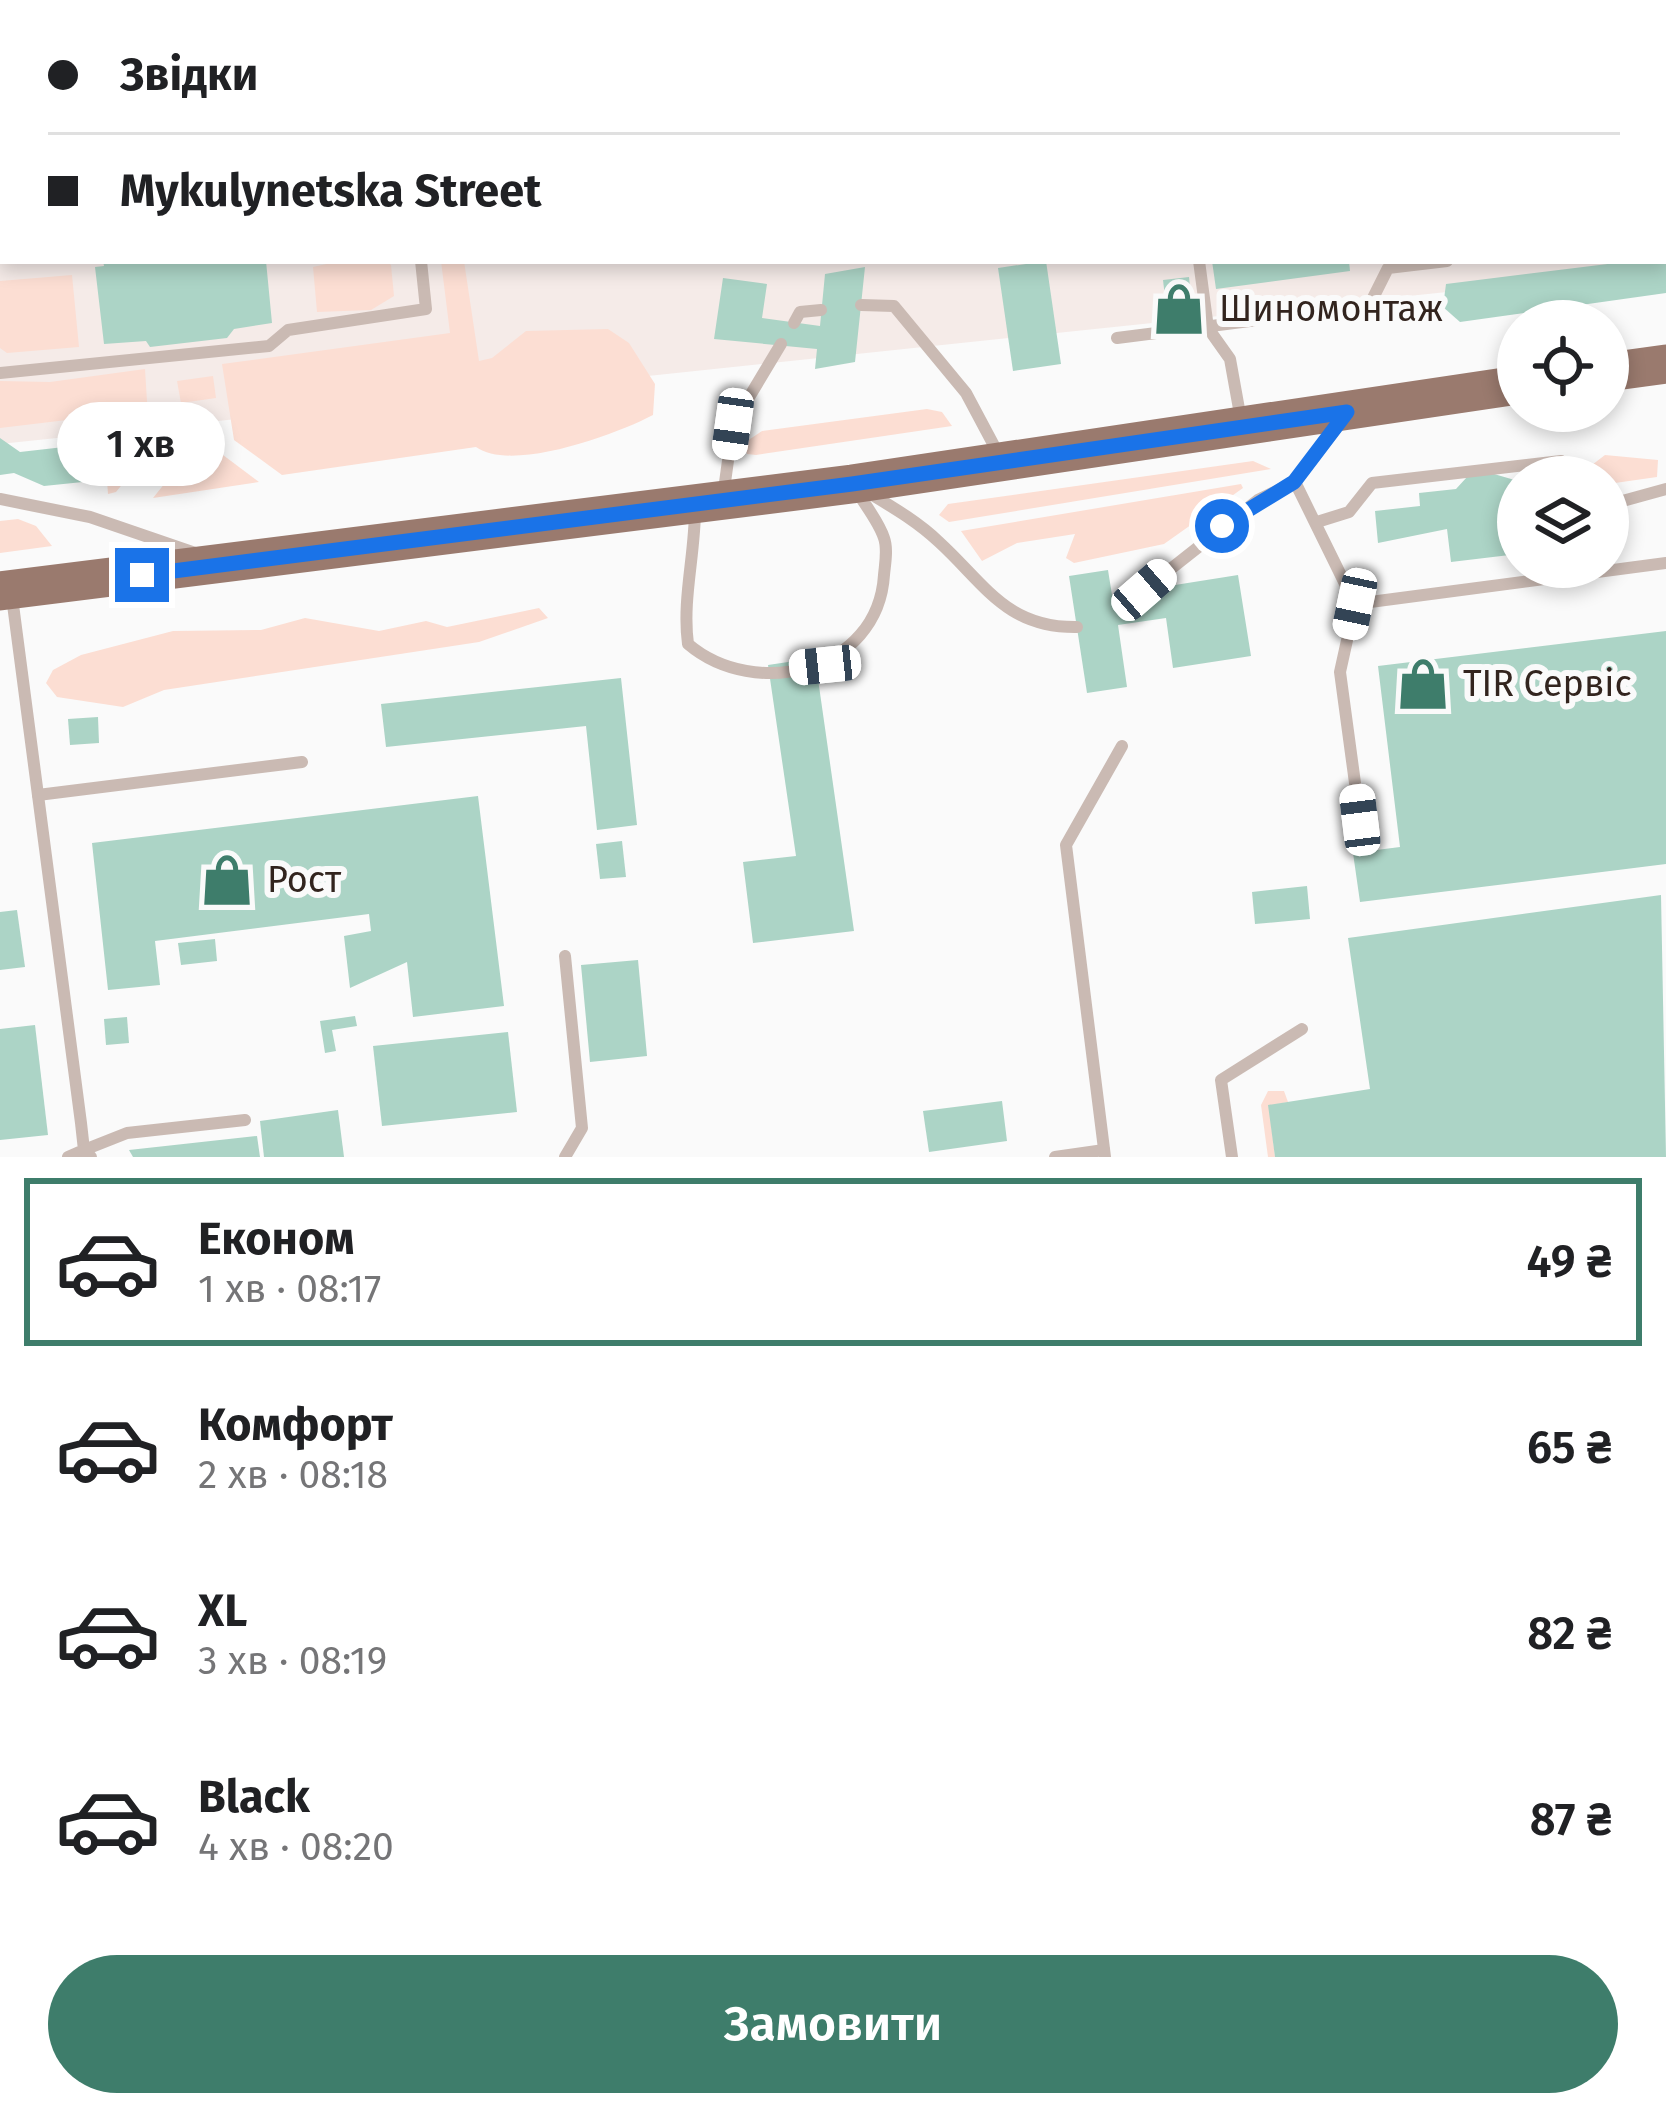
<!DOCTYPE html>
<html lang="uk">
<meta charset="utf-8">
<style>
body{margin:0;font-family:"Fira Sans",sans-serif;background:#f2f2f2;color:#202124;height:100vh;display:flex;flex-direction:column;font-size:45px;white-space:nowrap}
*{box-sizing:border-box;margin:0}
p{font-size:39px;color:#757577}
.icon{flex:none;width:66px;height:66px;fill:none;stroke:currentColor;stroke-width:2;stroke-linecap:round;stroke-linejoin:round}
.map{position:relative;height:1157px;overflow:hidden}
.side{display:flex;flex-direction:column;background:#fff;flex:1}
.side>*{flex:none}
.guide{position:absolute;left:0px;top:0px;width:1668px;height:264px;box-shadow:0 6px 18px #0003;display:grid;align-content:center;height:264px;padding:0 48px;background:#fff}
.fabs{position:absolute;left:1497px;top:300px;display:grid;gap:24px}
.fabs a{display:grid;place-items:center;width:132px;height:132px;border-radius:50%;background:#fff;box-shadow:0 6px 18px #0003;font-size:60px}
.end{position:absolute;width:54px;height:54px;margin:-27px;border:15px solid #1a73e8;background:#fff;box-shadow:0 0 0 6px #fff}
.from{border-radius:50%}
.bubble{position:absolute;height:84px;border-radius:42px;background:#fff;box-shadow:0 6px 18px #0003;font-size:39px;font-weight:600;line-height:84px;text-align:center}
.car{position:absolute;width:36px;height:72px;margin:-36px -18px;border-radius:15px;box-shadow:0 0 9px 3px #0007;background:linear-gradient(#fff 24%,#345 0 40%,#fff 0 76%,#345 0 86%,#fff 0)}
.guide b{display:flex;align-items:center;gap:42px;height:114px;font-size:45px}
.guide b+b{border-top:3px solid #e0e0e0}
.guide i{width:30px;height:30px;background:#202124}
ul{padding:21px 0 0;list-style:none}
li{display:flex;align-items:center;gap:36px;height:168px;margin:0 24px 18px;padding:0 24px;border:6px solid transparent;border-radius:0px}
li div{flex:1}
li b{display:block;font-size:45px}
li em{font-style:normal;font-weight:600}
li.active{border-color:#3e7d6b}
li>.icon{width:108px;height:108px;stroke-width:1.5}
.action{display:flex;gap:24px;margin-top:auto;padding:24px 48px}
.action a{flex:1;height:138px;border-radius:72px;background:#3e7d6b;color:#fff;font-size:48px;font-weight:600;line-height:138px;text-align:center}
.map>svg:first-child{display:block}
.built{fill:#f5ebe8;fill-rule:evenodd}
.green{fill:#fcded3}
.building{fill:#acd4c6}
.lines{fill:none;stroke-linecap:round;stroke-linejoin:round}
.service{stroke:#cabab3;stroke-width:12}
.trunk{stroke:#9a7a6e;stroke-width:39}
.route{stroke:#1a73e8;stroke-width:15}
.labels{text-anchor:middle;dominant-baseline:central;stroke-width:12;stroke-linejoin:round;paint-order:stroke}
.poi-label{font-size:36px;fill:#32241e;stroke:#fafafa;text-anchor:start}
</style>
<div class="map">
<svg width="1666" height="1157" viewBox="0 0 1666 1157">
<rect width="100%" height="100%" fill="#fafafa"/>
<path class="built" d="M 0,0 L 1666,0 L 1666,269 L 0,444 ZM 3,3 L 1665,3 L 1665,261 L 3,261 Z"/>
<g class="green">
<path d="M 0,0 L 118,3 L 3,3 L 0,130 Z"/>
<path d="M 340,261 L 386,261 L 391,265 L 394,296 L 371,310 L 317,312 L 313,267 Z"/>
<path d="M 441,261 L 464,261 L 479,361 L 492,358 L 526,331 L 608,329 L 629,343 L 655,384 L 653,415 C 617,434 512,473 476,447 L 282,475 L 234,440 L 222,364 L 450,333 Z"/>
<path d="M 72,275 L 79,347 L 7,353 L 0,348 L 0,281 Z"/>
<path d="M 145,369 L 150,450 L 116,492 L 108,494 L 107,481 L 124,455 L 117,414 L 0,428 L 0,381 L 50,382 Z"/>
<path d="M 213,376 L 216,398 L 181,403 L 177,381 Z"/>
<path d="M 927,409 L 942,412 L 952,426 L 756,455 L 747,454 L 744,443 L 762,431 Z"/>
<path d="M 212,415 L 219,452 L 259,482 L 153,498 L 189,453 L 188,417 Z"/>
<path d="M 1605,455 L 1658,460 L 1657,477 L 1608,484 L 1608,477 L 1593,477 L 1588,468 Z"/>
<path d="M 1253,461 L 1271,469 L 949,522 L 939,515 L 948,504 Z"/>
<path d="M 1241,484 L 1243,488 L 1164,544 L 1074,563 L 1066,558 L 1075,534 L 1017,543 L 982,561 L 961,531 Z"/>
<path d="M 18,519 L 36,526 L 52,546 L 0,553 L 0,521 Z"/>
<path d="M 539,608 L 548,618 L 479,642 L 164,690 L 123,707 L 57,697 L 46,683 L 53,670 L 81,655 L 173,631 L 261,630 L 305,618 L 379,631 L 426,621 L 447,627 Z"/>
<path d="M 1268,1091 L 1284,1091 L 1288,1102 L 1269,1106 L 1275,1157 L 1268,1157 L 1261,1105 Z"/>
</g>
<g class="building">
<path d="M 103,261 L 266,261 L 272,323 L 234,329 L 227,338 L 150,347 L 146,341 L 104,344 L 95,267 L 104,266 Z"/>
<path d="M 1046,261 L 1061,364 L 1013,371 L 998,268 Z"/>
<path d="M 1212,261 L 1349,261 L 1350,271 L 1216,289 Z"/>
<path d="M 1632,261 L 1666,261 L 1666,293 L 1460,322 L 1443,307 L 1446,284 Z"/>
<path d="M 865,267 L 855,362 L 815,369 L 817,349 L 714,339 L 723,278 L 767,284 L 762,318 L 820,326 L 825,274 Z"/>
<path d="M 1189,277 L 1194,329 L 1169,332 L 1163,280 Z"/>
<path d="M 0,438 L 20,452 L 99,443 L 102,480 L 44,486 L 14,473 L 0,475 Z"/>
<path d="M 1494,474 L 1518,481 L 1518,554 L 1451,562 L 1447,529 L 1378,543 L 1375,511 L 1420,506 L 1419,493 L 1456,489 L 1467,477 Z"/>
<path d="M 1108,570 L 1112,595 L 1238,575 L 1251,656 L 1173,668 L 1166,618 L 1118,625 L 1127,687 L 1087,693 L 1069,576 Z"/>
<path d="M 1666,631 L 1666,864 L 1360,902 L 1353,853 L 1400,847 L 1378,666 Z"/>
<path d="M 815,658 L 854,931 L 753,943 L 743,862 L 796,856 L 768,665 Z"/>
<path d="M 621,678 L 637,825 L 597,830 L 586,726 L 386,747 L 381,704 Z"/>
<path d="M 98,717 L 99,743 L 70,745 L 68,719 Z"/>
<path d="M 478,796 L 504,1006 L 413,1017 L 407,962 L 350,988 L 344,936 L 371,931 L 369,914 L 155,941 L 160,985 L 108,990 L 92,843 Z"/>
<path d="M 622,841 L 626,877 L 600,879 L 596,844 Z"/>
<path d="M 1307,886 L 1310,919 L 1255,924 L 1252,892 Z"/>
<path d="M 1661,895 L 1666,1157 L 1275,1157 L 1268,1105 L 1370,1089 L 1348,938 Z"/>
<path d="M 17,910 L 25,967 L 0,970 L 0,912 Z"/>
<path d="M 215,939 L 217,961 L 181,965 L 178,943 Z"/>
<path d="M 638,960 L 647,1056 L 590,1062 L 581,965 Z"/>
<path d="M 355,1016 L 357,1026 L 332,1030 L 336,1051 L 325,1053 L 320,1021 Z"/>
<path d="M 127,1017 L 129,1043 L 106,1045 L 104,1019 Z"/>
<path d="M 35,1025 L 48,1135 L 0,1140 L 0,1029 Z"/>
<path d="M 508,1032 L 517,1112 L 382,1126 L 373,1046 Z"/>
<path d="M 1002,1101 L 1007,1141 L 929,1152 L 923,1111 Z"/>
<path d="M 338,1110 L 344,1157 L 264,1157 L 260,1121 Z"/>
<path d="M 257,1136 L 260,1157 L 133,1157 L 129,1150 Z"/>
</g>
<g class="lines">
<g class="service">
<path d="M 143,0 L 143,3"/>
<path d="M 390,0 L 390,3"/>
<path d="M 0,205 L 3,203"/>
<path d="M 1665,237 L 1666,236"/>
<path d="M 1199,261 L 1208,328 L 1230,359 L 1241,420"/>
<path d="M 861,305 L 894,306 L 966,393 L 999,455"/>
<path d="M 794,323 L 800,312 L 821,310"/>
<path d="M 1117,338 L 1369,306 L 1388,268 L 1447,261"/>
<path d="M 0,373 L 269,346 L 288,330 L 426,309 L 421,261"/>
<path d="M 1295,482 L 1355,604 L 1340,672 L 1360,820"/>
<path d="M 869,493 C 894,508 918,522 939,542 C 985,584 1006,628 1077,627"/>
<path d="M 723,497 L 733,424 L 781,344"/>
<path d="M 0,499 L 90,517 L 195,553"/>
<path d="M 1608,505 L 1666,489"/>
<path d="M 695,509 C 695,555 682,600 688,644 C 755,701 878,672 884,575 C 885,564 888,549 884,538 C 879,522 865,505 856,490"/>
<path d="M 1317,522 L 1349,512 L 1372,483 L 1561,461 L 1562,477"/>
<path d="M 1144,590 L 1258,500 L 1295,482 L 1341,422"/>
<path d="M 12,597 L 81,1123 L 84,1150 L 68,1157"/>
<path d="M 1355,604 L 1666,563"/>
<path d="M 38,795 L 302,762"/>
<path d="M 565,956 L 582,1128 L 565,1157"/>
<path d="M 91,1157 L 84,1150 L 127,1133 L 245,1120"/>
<path d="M 1055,1157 L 1104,1150"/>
<path d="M 1105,1157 L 1066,845 L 1122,746"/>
<path d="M 1232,1157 L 1221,1080 L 1302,1029"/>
</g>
<g class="trunk">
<path d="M 1608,372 L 1666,364"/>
<path d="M 0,591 L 852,484 L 1518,385"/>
</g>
</g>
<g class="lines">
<path class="route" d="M 142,575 L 852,484 L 1347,412 L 1294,482 L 1222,526"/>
</g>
<defs>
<g id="shop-bare" transform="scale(4.14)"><path d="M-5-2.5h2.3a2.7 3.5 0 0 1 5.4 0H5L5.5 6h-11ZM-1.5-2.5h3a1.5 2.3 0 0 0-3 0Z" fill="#3e7d6b" stroke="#fafafa" stroke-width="2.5" paint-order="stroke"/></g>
</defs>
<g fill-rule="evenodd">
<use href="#shop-bare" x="1179" y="309"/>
<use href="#shop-bare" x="1423" y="684"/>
<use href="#shop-bare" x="227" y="880"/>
</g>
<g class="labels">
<g class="poi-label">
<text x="1219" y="309">Шиномонтаж</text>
<text x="1463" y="684">TIR Сервіс</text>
<text x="267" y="880">Рост</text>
</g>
</g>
</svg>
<div class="fabs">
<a><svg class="icon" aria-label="locate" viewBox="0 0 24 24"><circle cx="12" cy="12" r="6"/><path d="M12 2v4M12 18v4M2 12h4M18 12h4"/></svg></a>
<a><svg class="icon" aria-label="layers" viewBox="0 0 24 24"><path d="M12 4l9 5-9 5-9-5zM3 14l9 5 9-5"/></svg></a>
</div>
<i class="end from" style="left:1222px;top:526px"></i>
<i class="end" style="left:142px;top:575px"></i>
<div class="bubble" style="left:57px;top:402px;width:168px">1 хв</div>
<i class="car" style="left:733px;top:424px;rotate:188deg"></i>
<i class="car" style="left:1144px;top:590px;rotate:49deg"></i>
<i class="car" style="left:1355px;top:604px;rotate:192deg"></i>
<i class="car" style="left:825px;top:665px;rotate:264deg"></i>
<i class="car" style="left:1360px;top:820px;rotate:353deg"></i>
<div class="guide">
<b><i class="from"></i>Звідки</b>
<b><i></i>Mykulynetska Street</b>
</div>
</div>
<section class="side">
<ul>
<li class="active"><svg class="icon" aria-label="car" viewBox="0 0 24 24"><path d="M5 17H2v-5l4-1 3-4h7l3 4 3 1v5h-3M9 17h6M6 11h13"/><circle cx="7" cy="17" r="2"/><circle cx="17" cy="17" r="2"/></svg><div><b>Економ</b><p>1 хв · 08:17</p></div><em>49 ₴</em></li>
<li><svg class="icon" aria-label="car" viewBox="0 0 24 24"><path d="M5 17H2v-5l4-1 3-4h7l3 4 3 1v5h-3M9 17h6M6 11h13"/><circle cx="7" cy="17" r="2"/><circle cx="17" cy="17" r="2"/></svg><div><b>Комфорт</b><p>2 хв · 08:18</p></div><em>65 ₴</em></li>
<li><svg class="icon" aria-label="car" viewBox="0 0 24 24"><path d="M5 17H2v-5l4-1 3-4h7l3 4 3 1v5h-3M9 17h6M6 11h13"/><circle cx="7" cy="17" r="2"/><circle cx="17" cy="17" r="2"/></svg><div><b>XL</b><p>3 хв · 08:19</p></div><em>82 ₴</em></li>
<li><svg class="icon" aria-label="car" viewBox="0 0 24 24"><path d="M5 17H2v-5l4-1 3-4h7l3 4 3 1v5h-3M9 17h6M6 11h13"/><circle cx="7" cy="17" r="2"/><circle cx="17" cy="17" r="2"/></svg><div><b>Black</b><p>4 хв · 08:20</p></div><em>87 ₴</em></li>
</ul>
<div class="action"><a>Замовити</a></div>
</section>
